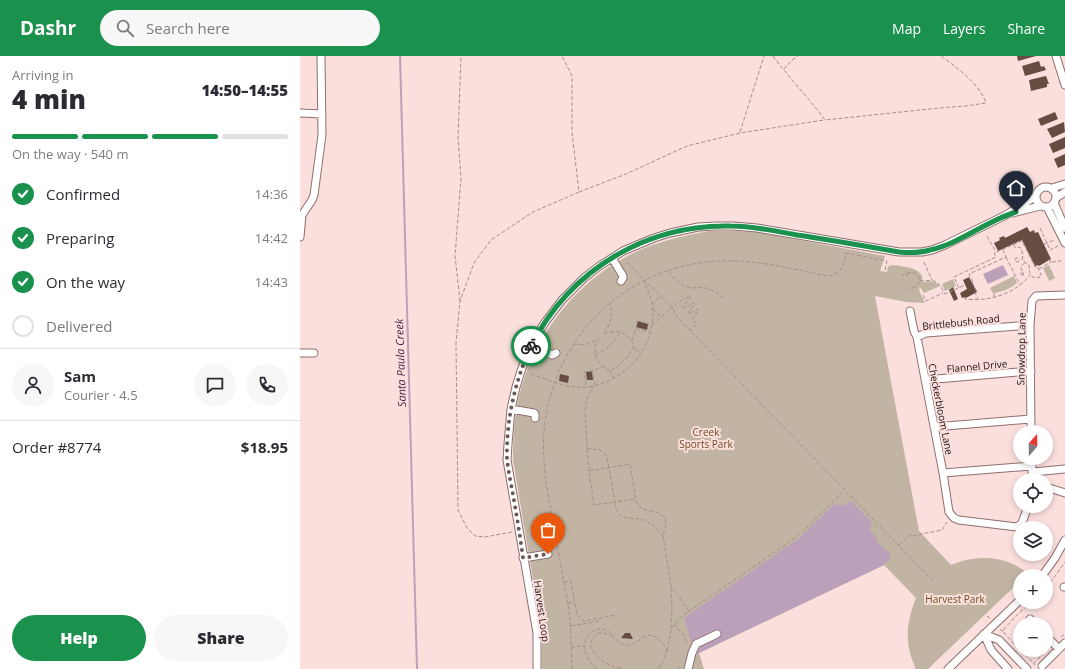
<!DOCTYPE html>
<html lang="en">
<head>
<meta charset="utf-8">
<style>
	body { margin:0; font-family:"Open Sans",sans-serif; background:#f7f7f7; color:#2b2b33; height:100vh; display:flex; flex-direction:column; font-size:15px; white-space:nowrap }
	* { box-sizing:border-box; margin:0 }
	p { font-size:13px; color:#7c7c81 }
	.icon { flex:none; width:22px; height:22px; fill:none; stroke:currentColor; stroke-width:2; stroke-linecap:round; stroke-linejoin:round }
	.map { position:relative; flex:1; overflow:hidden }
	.sheet { display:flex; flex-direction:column; background:#fff; width:300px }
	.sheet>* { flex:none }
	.needle { width:26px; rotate:20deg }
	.buttons { position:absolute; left:713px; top:369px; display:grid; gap:8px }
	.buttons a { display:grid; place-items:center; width:40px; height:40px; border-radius:50%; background:#fff; box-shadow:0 2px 6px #0003; font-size:20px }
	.pin { position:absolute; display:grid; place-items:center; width:34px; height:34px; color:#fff; margin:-41px -17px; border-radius:50% 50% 50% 0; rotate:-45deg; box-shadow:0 0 4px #0007 }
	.pin .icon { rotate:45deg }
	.courier { position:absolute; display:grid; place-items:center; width:40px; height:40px; margin:-20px; border:3px solid #1a914d; border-radius:50%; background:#fff; color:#222; box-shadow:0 1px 5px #0007 }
	.head em { font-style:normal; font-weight:800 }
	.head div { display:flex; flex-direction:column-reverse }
	.head { display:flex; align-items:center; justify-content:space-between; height:68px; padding:0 12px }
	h1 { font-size:26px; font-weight:800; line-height:30px }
	.bar { display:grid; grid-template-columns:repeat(4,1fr); gap:6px 4px; align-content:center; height:48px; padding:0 12px }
	.bar i { height:5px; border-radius:3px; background:#e1e1e2 }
	.bar .selected { background:#1a914d }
	.bar p { grid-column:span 4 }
	.line { display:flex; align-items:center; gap:10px; padding:0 12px; border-top:1px solid #e1e1e2 }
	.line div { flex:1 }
	.round { display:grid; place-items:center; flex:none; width:42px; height:42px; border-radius:21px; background:#f7f7f7 }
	ol { padding:0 12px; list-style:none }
	li { display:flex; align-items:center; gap:12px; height:44px }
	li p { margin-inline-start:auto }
	li .icon { padding:4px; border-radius:50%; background:#1a914d; color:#fff; stroke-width:4 }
	li:last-child { color:#7c7c81 }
	li i { width:22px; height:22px; border:2px solid #e1e1e2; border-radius:50% }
	.button { display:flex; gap:8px; margin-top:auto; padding:8px 12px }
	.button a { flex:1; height:46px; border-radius:24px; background:#1a914d; color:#fff; font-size:16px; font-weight:800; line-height:46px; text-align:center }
	.button a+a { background:#f7f7f7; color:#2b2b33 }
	header { display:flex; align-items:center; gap:24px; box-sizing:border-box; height:56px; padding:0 20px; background:#1a914d; color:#fff }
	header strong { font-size:19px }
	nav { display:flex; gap:22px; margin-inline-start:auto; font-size:14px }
	.search { width:280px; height:36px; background:#f7f7f7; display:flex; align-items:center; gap:10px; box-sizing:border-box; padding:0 14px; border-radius:22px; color:#7c7c81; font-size:15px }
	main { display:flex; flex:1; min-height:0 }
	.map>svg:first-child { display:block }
	.green { fill:#c2b4a2 }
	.water { fill:#bca0b9 }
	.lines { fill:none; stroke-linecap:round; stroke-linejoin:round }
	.stream { stroke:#bca0b9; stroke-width:2 }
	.building { fill:#664d41 }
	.minor-casing { stroke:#8d6f6e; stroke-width:9 }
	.path { stroke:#a58f8e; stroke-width:1; stroke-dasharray:4 2; stroke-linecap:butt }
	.minor { stroke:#fff; stroke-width:7 }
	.done { stroke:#6a5858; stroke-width:4; stroke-dasharray:0 7.2 }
	.route { stroke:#1a914d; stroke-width:5 }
	.labels { text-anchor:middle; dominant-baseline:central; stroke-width:4; stroke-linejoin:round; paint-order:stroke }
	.street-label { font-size:10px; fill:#1c1010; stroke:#fbdfdd }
	.park-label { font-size:10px; fill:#6d4c1c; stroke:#fbdfdd }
	.water-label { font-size:11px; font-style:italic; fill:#451f43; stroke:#fbdfdd }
</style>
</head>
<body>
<header>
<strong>Dashr</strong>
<div class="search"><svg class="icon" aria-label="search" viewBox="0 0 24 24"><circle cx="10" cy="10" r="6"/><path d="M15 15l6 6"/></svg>Search here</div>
<nav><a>Map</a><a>Layers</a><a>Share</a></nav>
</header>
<main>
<section class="sheet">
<div class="head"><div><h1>4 min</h1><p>Arriving in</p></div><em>14:50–14:55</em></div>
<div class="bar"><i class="selected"></i><i class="selected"></i><i class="selected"></i><i></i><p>On the way · 540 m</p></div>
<ol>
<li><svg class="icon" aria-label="check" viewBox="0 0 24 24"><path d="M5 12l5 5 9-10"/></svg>Confirmed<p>14:36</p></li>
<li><svg class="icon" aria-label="check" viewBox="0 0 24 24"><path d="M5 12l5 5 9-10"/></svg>Preparing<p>14:42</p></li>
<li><svg class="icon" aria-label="check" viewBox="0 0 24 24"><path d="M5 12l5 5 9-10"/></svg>On the way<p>14:43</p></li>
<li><i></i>Delivered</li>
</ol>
<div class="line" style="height:72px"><a class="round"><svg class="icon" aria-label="person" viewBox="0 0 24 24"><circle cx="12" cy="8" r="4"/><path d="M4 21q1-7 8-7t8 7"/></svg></a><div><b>Sam</b><p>Courier · 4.5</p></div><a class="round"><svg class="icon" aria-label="chat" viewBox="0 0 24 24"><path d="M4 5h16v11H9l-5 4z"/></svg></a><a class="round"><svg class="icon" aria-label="phone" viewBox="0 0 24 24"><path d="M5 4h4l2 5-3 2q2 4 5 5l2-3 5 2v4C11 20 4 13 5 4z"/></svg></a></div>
<div class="line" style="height:52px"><div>Order #8774</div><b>$18.95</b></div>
<div class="button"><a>Help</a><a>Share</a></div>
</section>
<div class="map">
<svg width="765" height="613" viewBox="0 0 765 613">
	<rect width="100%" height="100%" fill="#fbdfdd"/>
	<!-- green -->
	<path class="green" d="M409,175H436L457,176L585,200L580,215L587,216L588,211L591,209C600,210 626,211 622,226C629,225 635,224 640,230L624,237L620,231L619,234L625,247L606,246L575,240L619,475L651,509C672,500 696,499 717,510C721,512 724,515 728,517L725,520H720V525L716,529L628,613H616C604,588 606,567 616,542L584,509L399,597L404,613H242V577L213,404C213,382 214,361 219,340C235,274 284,216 347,191C368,183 388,179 409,175Z
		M749,209L755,222L749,225L743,212Z
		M714,220L717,227C710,233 702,236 693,237L690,232Z
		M653,223L656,230L645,235L642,228Z"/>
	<!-- water -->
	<path class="water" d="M703,209L708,219L688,228L683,218Z
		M551,445L573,467L570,470V475L576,481L577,486L581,490L588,495L590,498V504L584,509L399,597L392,590L384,562L498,483L534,448C541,450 546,450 551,445Z"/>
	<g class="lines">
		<!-- stream -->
		<path class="stream" d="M100,0L117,613"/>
	</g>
	<!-- building -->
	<path class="building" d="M717,0H736L718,5Z
		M739,5L741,11L744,10L746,14L725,20L722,10Z
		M746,20L749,28H747V31L731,35L729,24Z
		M755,56L758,63L741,70L738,63Z
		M764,66L765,76L752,82L747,73Z
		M765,81V92L753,97L749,88Z
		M765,98V109L758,112L754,103Z
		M727,171L730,176L734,174L735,177L738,176L751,203L739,210L738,209L735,210L722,184L698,195L694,187L700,184L699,182L704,180L705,182Z
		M669,221L677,236L666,242L665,241L662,242L660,237L667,233L663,224Z
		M653,231L658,243L654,245L649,234Z
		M338,265L348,268L347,274L336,271Z
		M292,315L293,324H287L286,316Z
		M260,318L269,320L268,327L259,325Z
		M325,577H330L333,583L321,582Z"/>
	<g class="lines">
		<!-- minor casing -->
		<g class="minor-casing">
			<path id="minor" d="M756,0L765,29
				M0,57L22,58
				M736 141a10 10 0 1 1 20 0a10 10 0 1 1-20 0Z
				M752,132L765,128
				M756,142L765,136
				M754,147L765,172
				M747,151L765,187
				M713,157L740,150
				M0,181L2,159L12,144L14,139L22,79L21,0
				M312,202L323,220V222L321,225
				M610,255L614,275L617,281L643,417L649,456L654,462L659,464L717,471L722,467L728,450
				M617,281L626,277L730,269
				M232,289L252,299L256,297
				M0,297H14
				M625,324L731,315
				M211,353L234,357L235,358V362
				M634,371L730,363
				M731,376L730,269L732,245L736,240L765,239
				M732,402V424
				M733,416L765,413
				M643,417L732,410
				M746,431L765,437
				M223,502L248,498
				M742,520L755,502L765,484
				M764,531H765
				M730,563L735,568
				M684,578L699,584L727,613
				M684,578L691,594L708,613
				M746,580L759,593
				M742,610L765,587
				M237,613V577L207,404L208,388L211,353L216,331L221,315L227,299L236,280L246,265L262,244L284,222L298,211L323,195L354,182L370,177L398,171L416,170H433L457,172L599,196H622L632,194L645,189L704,160L735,141
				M388,613L392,597L396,588L417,578
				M648,613L720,544"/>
		</g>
		<!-- path -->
		<path class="path" d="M473,0C489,22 509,42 525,64L639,52L666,50L686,47C680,28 656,11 641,0
			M484,13L492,4L498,0
			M440,76L464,0
			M279,136L326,118L387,90L440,77L524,64
			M740,172L750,194L758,190
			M687,180L696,196
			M744,188L755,184
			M713,189L716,192L719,191L721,192L723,199L722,204L729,209C730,215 728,219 735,222L739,221L741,224
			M706,201L720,229
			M715 204a2 2 0 1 1 4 0a2 2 0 1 1-4 0Z
			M327,206L344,224L372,251L377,261L632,524
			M624,206L632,224
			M752,206L761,205
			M739,213L751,206L750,204
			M369,215C374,224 382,231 393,232C398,232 402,231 406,232C414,234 419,239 425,243
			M607,217V220H604L603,219L605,217C608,217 611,216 614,217C624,221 619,234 608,232
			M723,217H721V220L723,219L724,218C721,214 719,210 725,207
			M620,225C636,224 637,223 645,238L665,229
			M672,226L677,236L675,237L678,243
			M673,226L669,218L706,201L703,194
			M659,232L654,221L696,201L694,197L722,185L735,211L737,210L741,218L739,221
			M694,237V241
			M623,239L626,245L643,237
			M664,241L665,243C689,246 715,238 730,219
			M160,245L155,200L161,122L158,82L161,0
			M352,248L360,241
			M353,253L361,261
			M352,269L377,247L390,240V241L383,251L384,252L394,247L395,248L388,257V258L398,253L399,254L392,263L397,268L390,274
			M336,273L337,265L350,268
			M304,277C311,268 313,258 310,247
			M299,282C291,295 295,308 309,314L310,315C321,309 328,301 334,291C330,277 316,271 303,279
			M332,284L336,273L349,276
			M274,288L285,289L297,284
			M334,293L340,296
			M295,299C306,295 314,287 320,276
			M310,315L314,322
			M231,318C250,325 273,335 294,330C330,321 358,287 352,248C350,240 347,232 344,225
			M286,329L284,316L292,315
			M295,329L292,315L302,311
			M287,392L299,394L302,395L307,401L315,446L336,443
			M289,415L287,392L285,351L287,343L293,330
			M212,476L185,481L175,480L167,472L158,454L156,287L160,245L174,207L191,184L233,156L279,136L272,76V20L262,0
			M363,480C358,474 353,468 346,465C332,459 316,468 315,446L294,449L289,415L330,408L336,445L339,450L342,453L359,457L365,463L366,468L363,480L371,530L389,555
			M599,489L610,479L617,480L621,478L642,474L647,466
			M264,526L271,525L277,559L284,565L316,559
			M746,531L756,519L765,506
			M371,532L372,553L371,573L377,565L382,560L491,485L502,476L544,435
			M268,547H275
			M687,560L691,563
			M374,568L385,581L387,588
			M271,570L300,565V562
			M700,573L702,575H704V577L720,594
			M704,574V573L715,561L731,546
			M312,578L310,580C307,578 304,577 301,577C294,578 289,585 291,591C295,601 311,613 321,612
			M761,581L765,578
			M271,591L284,590
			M721,594L735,609
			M367,595L371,574
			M733,608L743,598
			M272,613L270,560L246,427C244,406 242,386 245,366C257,277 329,209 419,205C454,203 493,213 527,220C542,218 544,209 546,197L587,205L585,215
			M297,613C292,609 288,604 286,598C282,587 288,573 301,573C313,573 314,588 326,589C333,590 336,586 342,582C353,574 363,585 367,595L363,605L358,613
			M377,613L381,610"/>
		<!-- minor -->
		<use href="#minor" class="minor"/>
	</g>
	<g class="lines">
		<!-- done -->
		<path class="done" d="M231,290C215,325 206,364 207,403C208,413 210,423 212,433C216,456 220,479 223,502L248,498"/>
		<!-- route -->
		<path class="route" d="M231,290C270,214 346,168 431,170C453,170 476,175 497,179C531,184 565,190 599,196C610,197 620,197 630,194C661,187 686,165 716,156"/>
	</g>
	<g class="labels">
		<!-- street labels -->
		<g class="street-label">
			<text transform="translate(661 266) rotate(-6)">Brittlebush Road</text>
			<text transform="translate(721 293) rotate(-89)">Snowdrop Lane</text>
			<text transform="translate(677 310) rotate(-5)">Flannel Drive</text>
			<text transform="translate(641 353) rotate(79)">Checkerbloom Lane</text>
			<text transform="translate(242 555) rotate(82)">Harvest Loop</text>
		</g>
		<!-- park labels -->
		<g class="park-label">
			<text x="406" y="376">Creek<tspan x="406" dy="12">Sports Park</tspan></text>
			<text x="655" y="543">Harvest Park</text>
		</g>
		<!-- water labels -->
		<g class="water-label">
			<text transform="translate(100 307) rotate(-92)">Santa Paula Creek</text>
		</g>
	</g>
</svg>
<div class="buttons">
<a><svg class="needle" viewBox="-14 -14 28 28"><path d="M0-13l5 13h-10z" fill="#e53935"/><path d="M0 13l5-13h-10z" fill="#7c7c81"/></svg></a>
<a><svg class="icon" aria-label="locate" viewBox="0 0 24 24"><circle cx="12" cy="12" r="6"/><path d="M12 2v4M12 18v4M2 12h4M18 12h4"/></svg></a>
<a><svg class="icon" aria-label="layers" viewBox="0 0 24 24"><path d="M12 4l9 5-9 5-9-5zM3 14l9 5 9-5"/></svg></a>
<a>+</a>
<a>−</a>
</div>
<div class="pin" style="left:248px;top:498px;background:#ea580c"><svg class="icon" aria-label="bag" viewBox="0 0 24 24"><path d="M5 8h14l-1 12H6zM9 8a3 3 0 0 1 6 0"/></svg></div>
<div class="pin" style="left:716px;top:156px;background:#1f2937"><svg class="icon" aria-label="home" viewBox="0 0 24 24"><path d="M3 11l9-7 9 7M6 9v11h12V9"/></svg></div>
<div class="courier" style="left:231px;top:290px"><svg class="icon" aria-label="bike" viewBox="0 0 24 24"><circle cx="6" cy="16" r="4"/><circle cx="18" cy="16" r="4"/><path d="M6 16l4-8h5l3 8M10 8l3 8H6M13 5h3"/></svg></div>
</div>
</main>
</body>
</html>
